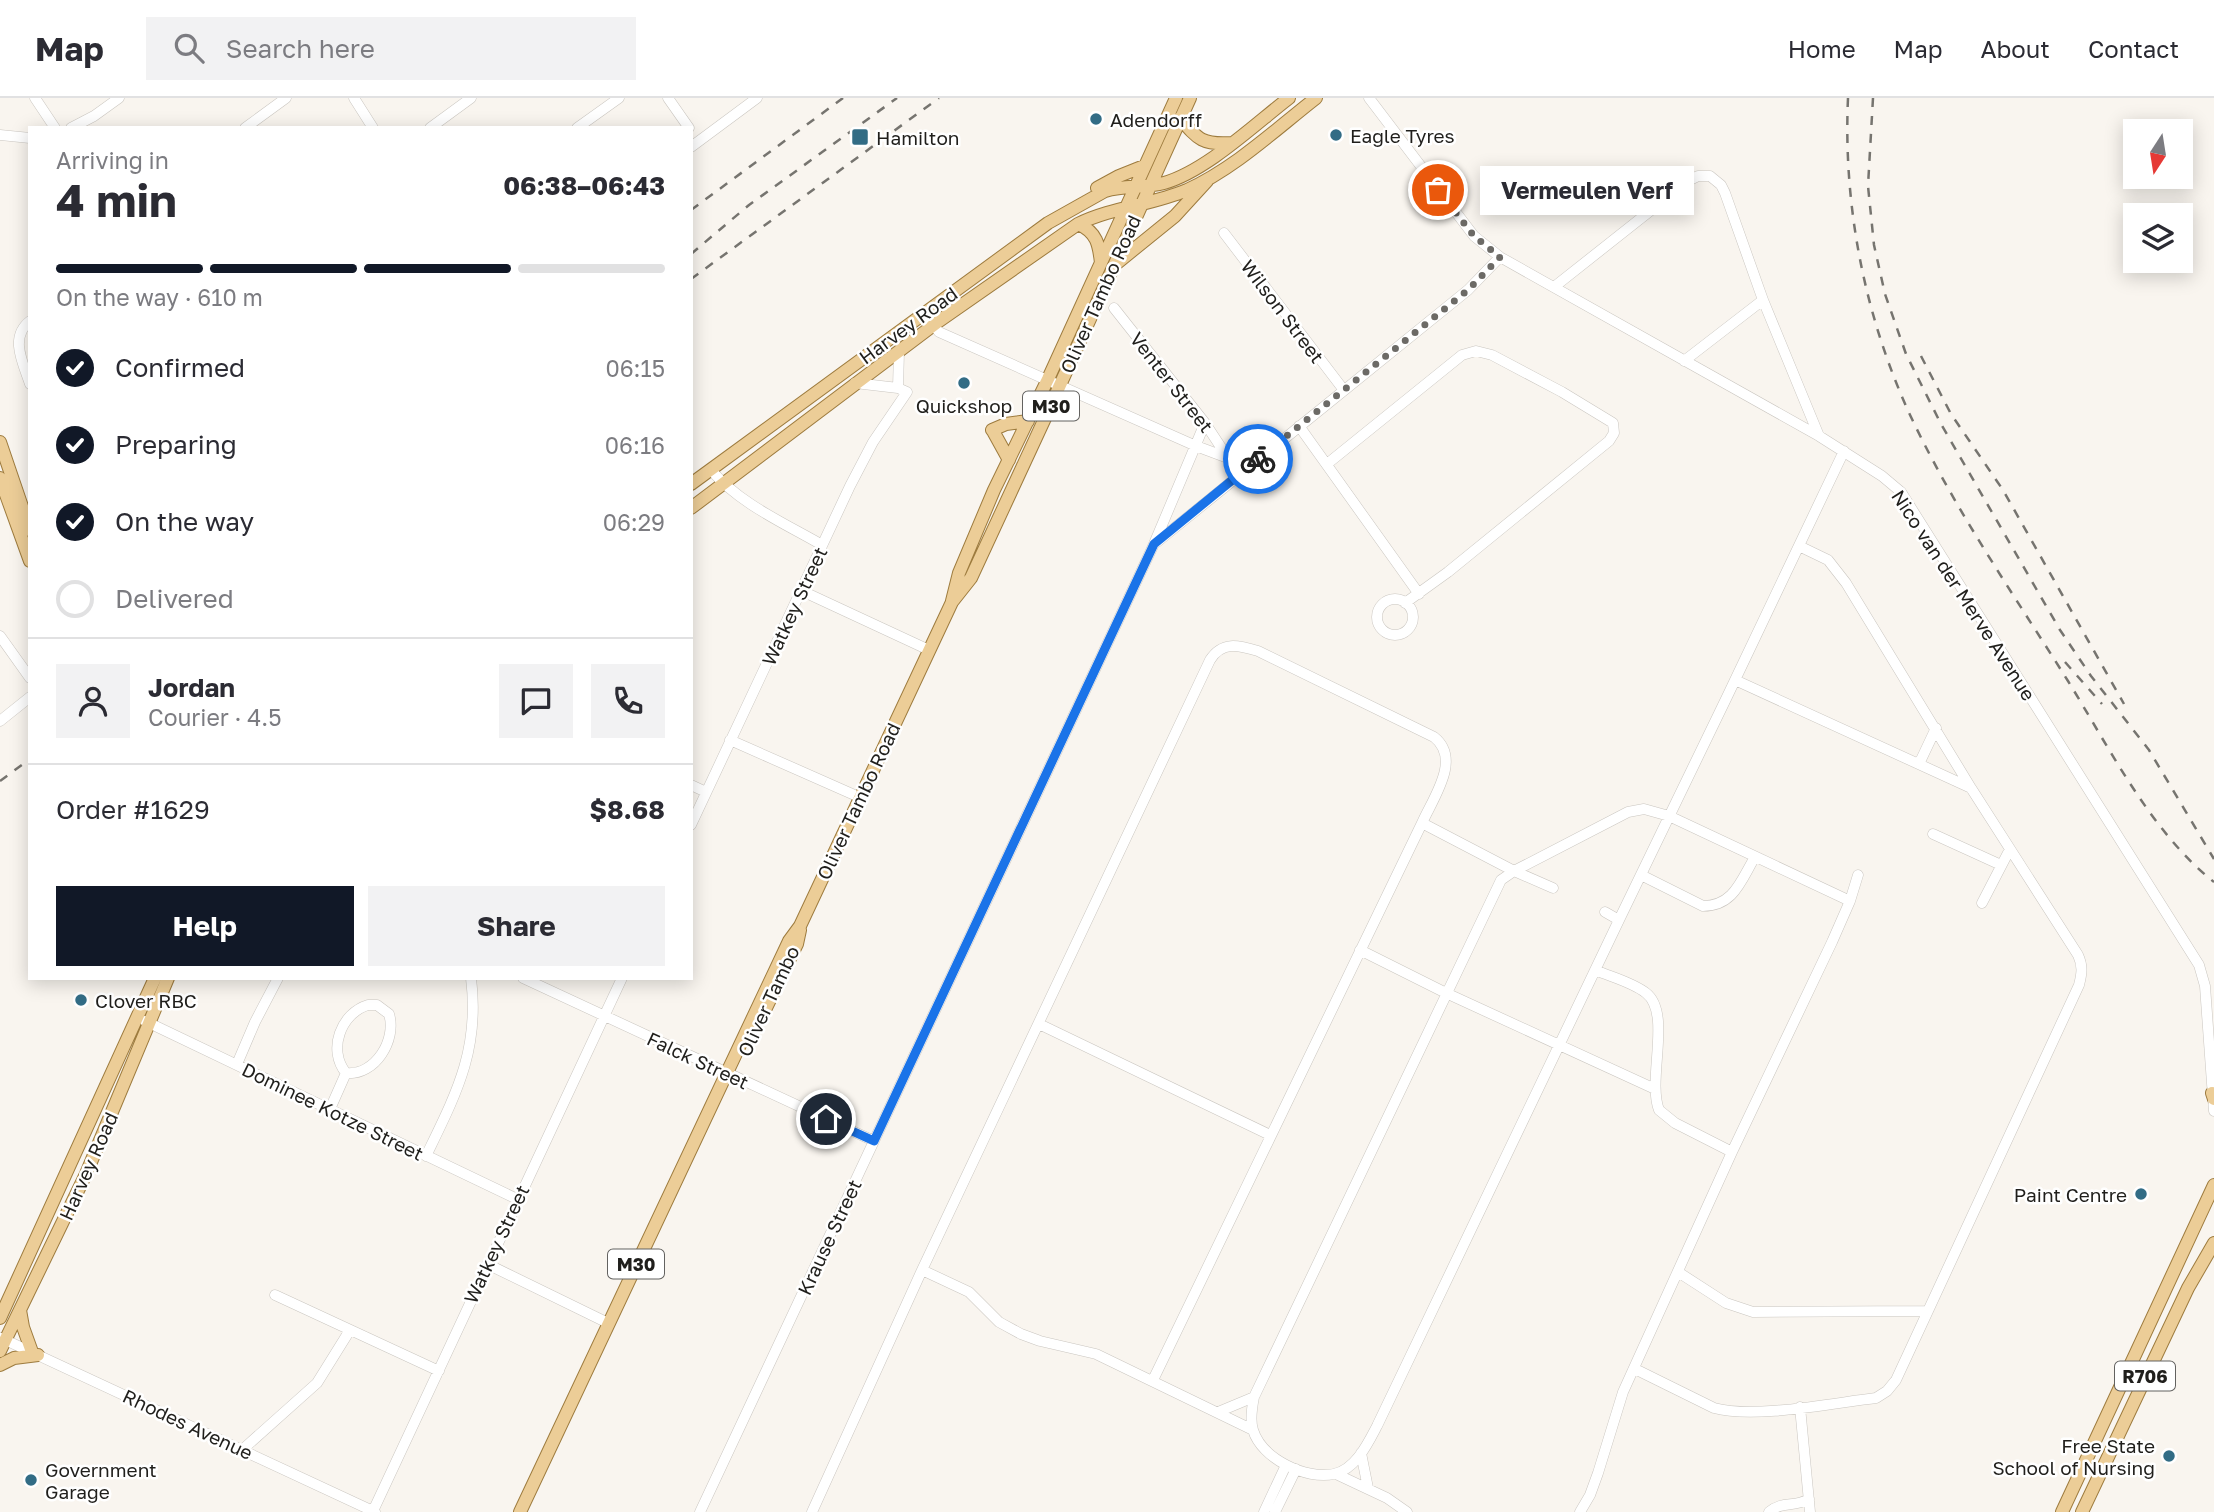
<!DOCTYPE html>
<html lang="en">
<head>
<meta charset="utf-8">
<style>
	body { margin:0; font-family:"Golos Text",sans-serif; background:#f2f2f3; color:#2b2b33; height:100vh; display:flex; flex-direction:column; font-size:26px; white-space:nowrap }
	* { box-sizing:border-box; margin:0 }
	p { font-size:23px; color:#7c7c81 }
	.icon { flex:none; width:38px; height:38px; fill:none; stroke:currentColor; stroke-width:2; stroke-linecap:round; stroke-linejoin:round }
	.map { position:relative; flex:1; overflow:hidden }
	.drawer { position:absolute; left:28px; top:28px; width:665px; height:854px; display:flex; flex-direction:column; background:#fff; border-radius:0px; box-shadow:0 4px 18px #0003 }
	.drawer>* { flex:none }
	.needle { width:46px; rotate:192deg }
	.tools { position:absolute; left:2123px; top:21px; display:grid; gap:14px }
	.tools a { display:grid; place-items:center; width:70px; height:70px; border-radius:0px; background:#fff; box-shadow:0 4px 18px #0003; font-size:35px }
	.pin { position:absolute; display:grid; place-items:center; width:60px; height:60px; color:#fff; margin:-30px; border:4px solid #fff; border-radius:50%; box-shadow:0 2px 7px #0007 }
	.courier { position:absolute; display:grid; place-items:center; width:70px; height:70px; margin:-35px; border:5px solid #1a73e8; border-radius:50%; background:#fff; color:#222; box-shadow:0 2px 9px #0007 }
	.bubble { position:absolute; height:49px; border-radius:0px; background:#fff; box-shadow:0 4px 18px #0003; font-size:23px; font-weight:700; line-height:49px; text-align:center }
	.summary em { font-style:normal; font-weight:700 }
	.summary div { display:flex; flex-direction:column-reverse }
	.summary { display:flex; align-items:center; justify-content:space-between; height:119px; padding:0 28px }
	h1 { font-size:46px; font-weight:700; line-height:52px }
	.bar { display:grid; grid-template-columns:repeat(4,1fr); gap:10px 7px; align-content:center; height:84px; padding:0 28px }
	.bar i { height:9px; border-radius:5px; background:#e1e1e2 }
	.bar .active { background:#111827 }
	.bar p { grid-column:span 4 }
	.line { display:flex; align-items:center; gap:18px; padding:0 28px; border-top:2px solid #e1e1e2 }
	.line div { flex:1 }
	.round { display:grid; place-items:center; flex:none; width:74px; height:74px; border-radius:0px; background:#f2f2f3 }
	ol { padding:0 28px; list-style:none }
	li { display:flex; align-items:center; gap:21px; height:77px }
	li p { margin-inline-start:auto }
	li .icon { padding:7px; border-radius:50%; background:#111827; color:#fff; stroke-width:4 }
	li:last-child { color:#7c7c81 }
	li i { width:38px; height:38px; border:4px solid #e1e1e2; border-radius:50% }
	.button { display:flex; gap:14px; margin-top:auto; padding:14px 28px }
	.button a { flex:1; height:80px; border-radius:0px; background:#111827; color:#fff; font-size:28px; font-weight:700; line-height:80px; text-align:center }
	.button a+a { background:#f2f2f3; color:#2b2b33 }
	header { display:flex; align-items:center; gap:42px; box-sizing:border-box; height:98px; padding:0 35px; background:#fff; border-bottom:2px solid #e1e1e2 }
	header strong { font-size:33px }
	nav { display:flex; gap:38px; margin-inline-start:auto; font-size:24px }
	.search { width:490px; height:63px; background:#f2f2f3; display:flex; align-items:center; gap:18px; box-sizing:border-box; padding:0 24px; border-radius:0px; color:#7c7c81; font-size:26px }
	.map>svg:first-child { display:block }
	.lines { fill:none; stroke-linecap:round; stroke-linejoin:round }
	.minor-casing { stroke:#cac6c0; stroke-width:11 }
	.major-casing { stroke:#9d7b3e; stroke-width:14 }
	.minor { stroke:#fff; stroke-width:10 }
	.major { stroke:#eccd97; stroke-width:12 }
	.rail { stroke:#76746f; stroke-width:2.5; stroke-dasharray:9 9; stroke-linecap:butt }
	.done { stroke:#6c6a66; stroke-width:7; stroke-dasharray:0 12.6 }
	.route { stroke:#1a73e8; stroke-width:9 }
	.poi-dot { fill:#326c85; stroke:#fff; stroke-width:2.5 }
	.labels { text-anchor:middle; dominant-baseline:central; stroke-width:5; stroke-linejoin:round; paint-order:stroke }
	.shield { fill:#fff; stroke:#636260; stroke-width:2 }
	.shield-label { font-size:18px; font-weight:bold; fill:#201f1c }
	.poi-label { font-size:19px; fill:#201f1c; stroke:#fff; text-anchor:start }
	.street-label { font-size:19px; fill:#201f1c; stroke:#fff }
</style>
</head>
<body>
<header>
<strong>Map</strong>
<div class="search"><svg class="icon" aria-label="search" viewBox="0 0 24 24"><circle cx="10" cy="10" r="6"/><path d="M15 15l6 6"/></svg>Search here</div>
<nav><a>Home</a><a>Map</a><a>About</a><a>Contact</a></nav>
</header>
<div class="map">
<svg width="2214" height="1414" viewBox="0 0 2214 1414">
	<rect width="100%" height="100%" fill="#f9f5ef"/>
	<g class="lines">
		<!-- minor casing -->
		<g class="minor-casing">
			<path id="minor" d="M35,0L55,30
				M354,0L373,30
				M668,0L689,30
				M1369,0L1474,138L1500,159L1819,338L1882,378L1901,394L2199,867L2205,888L2214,1013
				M71,30L94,18L119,0
				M245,30L286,0
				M430,30L471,0
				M577,30L619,0
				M0,37L30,40
				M691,49L757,0
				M1224,135L1343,291
				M1554,189L1688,83L1698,78H1710L1721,87L1725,95L1763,202L1684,263
				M1763,202L1819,338
				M1114,210L1205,325L1228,360
				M928,213L933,227L939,234L1196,348L1228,360L1244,371
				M30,223C9,239 23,265 30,286
				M898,290L899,253
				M1299,328L1419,496
				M1844,353C1770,510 1695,666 1619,822L1377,1328C1368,1345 1356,1371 1334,1376C1306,1382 1262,1361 1253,1332C1250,1323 1252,1309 1254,1299L1501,782L1514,773L1628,714L1644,711L1669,718L1850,803
				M1327,366L1462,257L1476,253L1492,257L1562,294L1613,325L1614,335L1609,343L1448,474L1405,505
				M711,372C740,406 784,425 822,447
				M1157,444L1468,192L1500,159
				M802,493L929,552
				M1377 519a18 18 0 1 1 36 0a18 18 0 1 1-36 0Z
				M0,538L30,580
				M1735,582L1971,690
				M0,623L30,599
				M730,642L859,699
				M1919,666L1936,630
				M691,687L706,694
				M1422,725L1514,773L1553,790
				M691,727L850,388L873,344L907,294L898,290L855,285
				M1933,736L2001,767
				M1641,777L1703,808C1734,808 1741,782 1755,759
				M1982,805L2010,751
				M1605,814L1619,822
				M1360,852L1446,895L1655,991
				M1595,872C1611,879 1632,884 1646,895C1672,915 1647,981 1659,1012L1675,1025L1732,1054
				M523,880L874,1043
				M368,907H377L389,916C397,942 375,978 346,975C327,952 341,915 368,907Z
				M145,923L517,1101
				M1039,926L1270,1037
				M237,966L255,924L278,880
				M330,1011L346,975
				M426,1058C456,996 480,952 471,880
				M487,1166L608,1225
				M922,1172L969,1194L999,1224L1021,1236L1040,1243L1096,1256L1253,1332
				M1678,1174L1726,1205L1753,1214L1928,1213
				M275,1197L439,1273
				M1,1240L375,1414
				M1635,1271L1714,1310C1755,1321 1833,1305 1876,1300L1887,1293L1896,1282L2079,887C2082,875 2083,868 2078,857L1971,690L1846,485L1828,462L1799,448
				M1800,1309L1810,1414
				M1218,1314L1254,1299
				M242,1352L317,1285L350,1232
				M1361,1355L1368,1390
				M1336,1376L1387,1400L1407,1414
				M373,1413L622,880
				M700,1414L1154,446L1205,325
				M812,1414L922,1172L1210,562C1222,543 1238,547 1258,553L1434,639C1462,661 1433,700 1422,725L1153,1282
				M1264,1414L1286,1367
				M1275,1414L1296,1371
				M1580,1414L1590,1397L1598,1375L1623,1294L1732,1054L1832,844L1850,803L1858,777
				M1769,1414C1784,1402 1793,1410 1809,1401"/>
		</g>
		<!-- major casing -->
		<g class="major-casing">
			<path id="major" d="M1180,20C1198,42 1203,47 1232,45
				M1097,90L1119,78L1144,68
				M1078,126C1097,134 1099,147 1101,165
				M1117,165L1175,118L1207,83
				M992,332L1006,326L1028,323
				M993,333L1009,362
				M0,344L30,432
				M0,380L30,463
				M691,386L1048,125L1105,93C1124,87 1145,90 1164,85C1206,73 1254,27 1289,0
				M691,410L939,223L1078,126C1113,109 1152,107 1187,92C1235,70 1275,32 1316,0
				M952,503L959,475L994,392L1048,281L1176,0
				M764,914L797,846L800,832
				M2212,995L2214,1001
				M20,1212L23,1229L32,1254
				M0,1220L155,880
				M0,1253L86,1076L168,880
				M0,1267L14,1260L38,1257
				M520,1414L789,843L800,828L952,504L971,480L1046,318L1190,0
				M2062,1414L2214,1087
				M2082,1414L2188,1190L2214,1145"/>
		</g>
		<!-- minor -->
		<use href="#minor" class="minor"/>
		<!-- major -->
		<use href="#major" class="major"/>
		<!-- rail -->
		<path class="rail" d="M1848,0C1843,109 1865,220 1911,319C1955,412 2014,497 2068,583C2110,651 2151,734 2214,784
			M1873,0L1868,88L1874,147L1885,196L1906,256L1941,326L2060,532L2091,578L2149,652L2214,761
			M691,112L843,0
			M691,156L749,107L897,0
			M691,181L939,0
			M1921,258L1951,316L2003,392L2124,606
			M2065,564L2102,606
			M0,683L30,661"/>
	</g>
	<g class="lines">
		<!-- done -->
		<path class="done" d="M1258,361L1468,192L1500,159L1474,138L1438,92"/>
		<!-- route -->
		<path class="route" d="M826,1021L874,1043L1154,446L1258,361"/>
	</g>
	<!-- markers -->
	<g class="poi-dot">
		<circle cx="1096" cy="21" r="7"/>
		<circle cx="1336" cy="37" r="7"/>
		<rect x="851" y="30" width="18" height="18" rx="3.5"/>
		<circle cx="964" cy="285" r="7"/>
		<circle cx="81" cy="902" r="7"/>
		<circle cx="2141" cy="1096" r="7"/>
		<circle cx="2169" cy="1358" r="7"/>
		<circle cx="31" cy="1382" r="7"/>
	</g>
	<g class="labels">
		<!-- shield labels -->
		<g class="shield">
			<rect x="1023" y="293.5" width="56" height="29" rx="5"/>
			<rect x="608" y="1151.5" width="56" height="29" rx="5"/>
			<rect x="2115" y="1263.5" width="60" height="29" rx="5"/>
		</g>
		<g class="shield-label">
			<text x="1051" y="308">M30</text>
			<text x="636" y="1166">M30</text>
			<text x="2145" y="1278">R706</text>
		</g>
		<!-- poi labels -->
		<g class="poi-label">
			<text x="1110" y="21">Adendorff</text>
			<text x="1350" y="37">Eagle Tyres</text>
			<text x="876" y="39">Hamilton</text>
			<text x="964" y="307" text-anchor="middle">Quickshop</text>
			<text x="95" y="902">Clover RBC</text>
			<text x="2127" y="1096" text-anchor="end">Paint Centre</text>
			<text x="2155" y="1347" text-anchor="end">Free State<tspan x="2155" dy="22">School of Nursing</tspan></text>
			<text x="45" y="1371">Government<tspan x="45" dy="22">Garage</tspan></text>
		</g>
		<!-- street labels -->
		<g class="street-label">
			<text transform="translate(1100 196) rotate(-66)">Oliver Tambo Road</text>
			<text transform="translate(1283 213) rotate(53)">Wilson Street</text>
			<text transform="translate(908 227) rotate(-36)">Harvey Road</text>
			<text transform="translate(1172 284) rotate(52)">Venter Street</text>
			<text transform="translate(1964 497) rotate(57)">Nico van der Merve Avenue</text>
			<text transform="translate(794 508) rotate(-65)">Watkey Street</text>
			<text transform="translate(858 703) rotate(-65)">Oliver Tambo Road</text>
			<text transform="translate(768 903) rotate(-65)">Oliver Tambo</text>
			<text transform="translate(698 962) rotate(25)">Falck Street</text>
			<text transform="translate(333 1013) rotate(26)">Dominee Kotze Street</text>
			<text transform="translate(88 1068) rotate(-66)">Harvey Road</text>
			<text transform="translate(829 1139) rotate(-65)">Krause Street</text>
			<text transform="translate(496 1146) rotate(-65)">Watkey Street</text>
			<text transform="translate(188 1326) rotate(25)">Rhodes Avenue</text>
		</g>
	</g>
</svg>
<div class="tools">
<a><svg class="needle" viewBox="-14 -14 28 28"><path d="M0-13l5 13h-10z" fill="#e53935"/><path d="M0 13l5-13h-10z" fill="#7c7c81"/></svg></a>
<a><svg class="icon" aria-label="layers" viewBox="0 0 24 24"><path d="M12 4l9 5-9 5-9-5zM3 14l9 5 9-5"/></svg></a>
</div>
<div class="pin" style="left:1438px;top:92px;background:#ea580c"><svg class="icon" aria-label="bag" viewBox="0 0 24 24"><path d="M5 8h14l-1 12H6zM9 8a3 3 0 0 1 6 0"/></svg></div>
<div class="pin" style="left:826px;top:1021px;background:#1f2937"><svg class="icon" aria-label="home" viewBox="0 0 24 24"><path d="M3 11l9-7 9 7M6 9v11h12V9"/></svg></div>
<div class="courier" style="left:1258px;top:361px"><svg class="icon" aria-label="bike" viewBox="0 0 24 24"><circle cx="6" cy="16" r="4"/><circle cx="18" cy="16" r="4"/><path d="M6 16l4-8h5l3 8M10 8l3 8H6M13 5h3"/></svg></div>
<div class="bubble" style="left:1480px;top:68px;width:214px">Vermeulen Verf</div>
<section class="drawer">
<div class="summary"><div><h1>4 min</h1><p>Arriving in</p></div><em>06:38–06:43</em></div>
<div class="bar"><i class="active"></i><i class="active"></i><i class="active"></i><i></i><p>On the way · 610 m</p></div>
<ol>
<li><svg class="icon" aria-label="check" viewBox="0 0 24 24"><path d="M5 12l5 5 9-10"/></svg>Confirmed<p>06:15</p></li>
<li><svg class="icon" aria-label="check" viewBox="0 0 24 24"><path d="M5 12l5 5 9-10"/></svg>Preparing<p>06:16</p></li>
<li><svg class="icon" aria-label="check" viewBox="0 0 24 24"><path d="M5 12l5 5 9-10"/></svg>On the way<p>06:29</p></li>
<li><i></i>Delivered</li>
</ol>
<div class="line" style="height:126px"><a class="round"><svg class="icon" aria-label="person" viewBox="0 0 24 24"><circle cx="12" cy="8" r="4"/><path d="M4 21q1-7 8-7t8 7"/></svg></a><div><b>Jordan</b><p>Courier · 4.5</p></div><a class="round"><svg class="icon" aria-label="chat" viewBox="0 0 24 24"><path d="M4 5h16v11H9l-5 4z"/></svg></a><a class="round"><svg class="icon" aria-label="phone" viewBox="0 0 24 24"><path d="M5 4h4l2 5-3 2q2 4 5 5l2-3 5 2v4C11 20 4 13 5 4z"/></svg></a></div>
<div class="line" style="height:91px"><div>Order #1629</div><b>$8.68</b></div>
<div class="button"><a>Help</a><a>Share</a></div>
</section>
</div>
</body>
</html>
